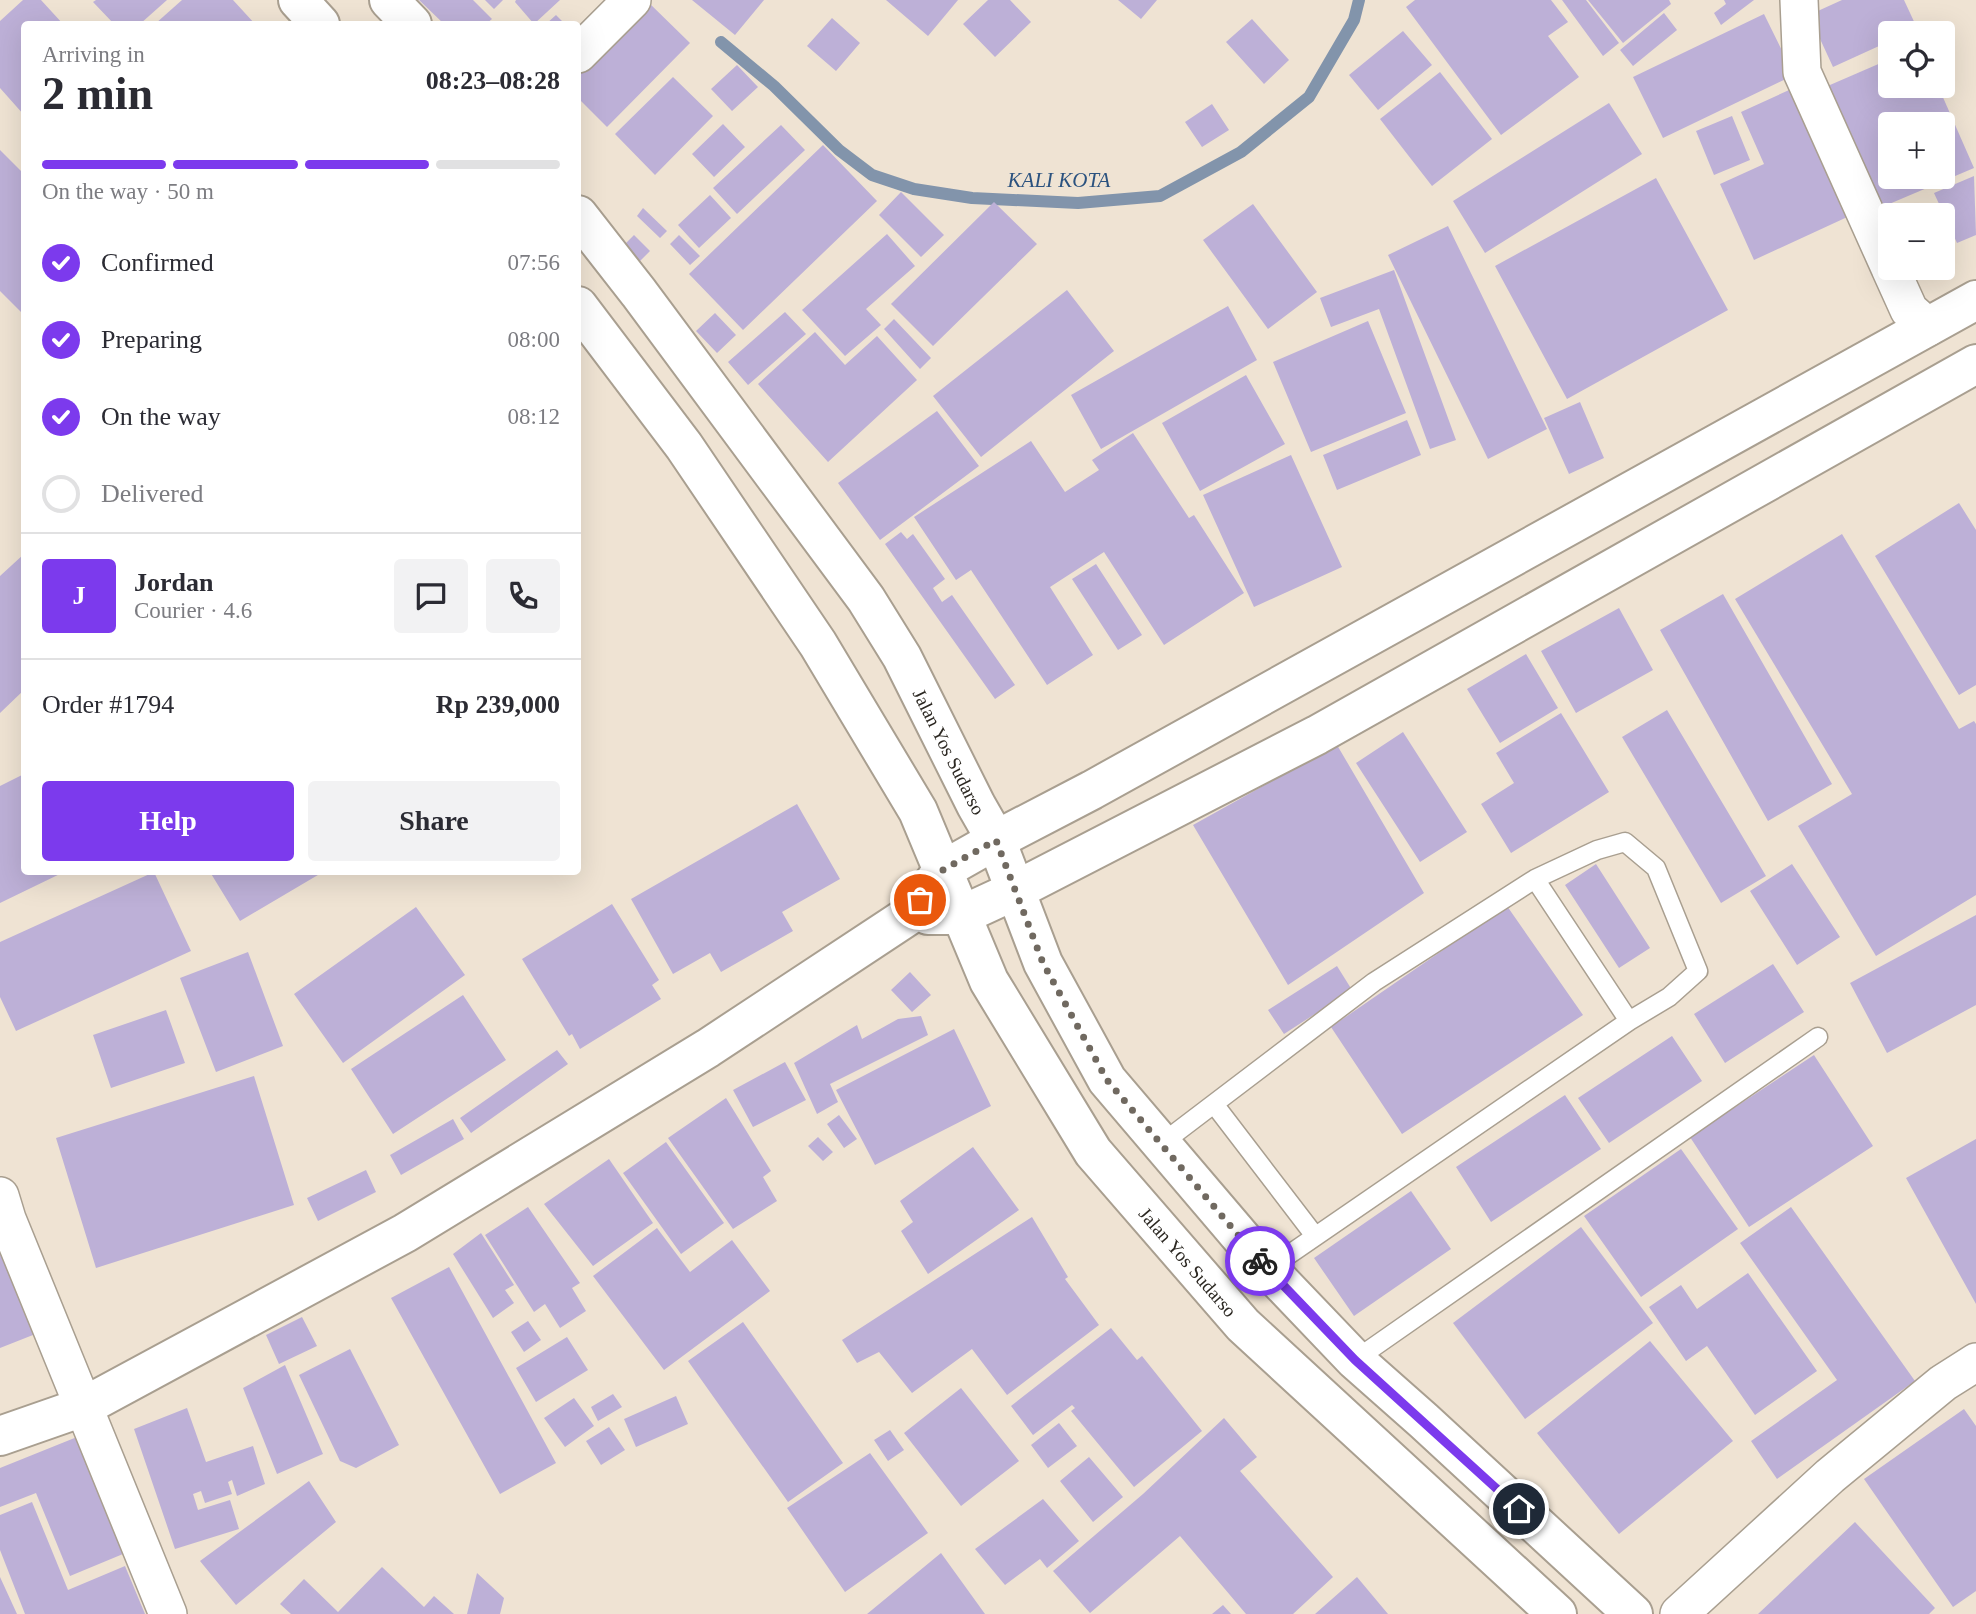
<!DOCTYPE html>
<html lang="en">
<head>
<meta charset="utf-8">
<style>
	body { margin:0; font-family:"Times New Roman",serif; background:#f2f2f3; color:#2b2b33; height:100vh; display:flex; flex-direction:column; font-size:26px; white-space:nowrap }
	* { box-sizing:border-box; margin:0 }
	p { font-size:23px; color:#7c7c81 }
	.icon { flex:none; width:38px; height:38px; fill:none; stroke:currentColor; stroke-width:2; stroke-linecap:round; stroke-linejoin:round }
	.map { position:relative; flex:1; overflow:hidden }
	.details { position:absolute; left:21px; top:21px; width:560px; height:854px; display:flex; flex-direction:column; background:#fff; border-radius:7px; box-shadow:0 7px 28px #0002 }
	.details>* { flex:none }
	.buttons { position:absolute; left:1878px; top:21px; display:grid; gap:14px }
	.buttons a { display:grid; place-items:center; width:77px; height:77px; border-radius:7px; background:#fff; box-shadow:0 7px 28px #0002; font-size:35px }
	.pin { position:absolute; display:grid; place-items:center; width:60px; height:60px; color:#fff; margin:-30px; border:4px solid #fff; border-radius:50%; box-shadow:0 2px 7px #0007 }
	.courier { position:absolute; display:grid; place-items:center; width:70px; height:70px; margin:-35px; border:5px solid #7c3aed; border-radius:50%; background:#fff; color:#222; box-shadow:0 2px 9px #0007 }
	.summary em { font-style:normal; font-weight:700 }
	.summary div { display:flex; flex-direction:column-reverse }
	.summary { display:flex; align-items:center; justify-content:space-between; height:119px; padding:0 21px }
	h1 { font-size:46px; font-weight:700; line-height:52px }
	.bar { display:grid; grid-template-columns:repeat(4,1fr); gap:10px 7px; align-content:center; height:84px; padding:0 21px }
	.bar i { height:9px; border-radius:5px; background:#e1e1e2 }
	.bar .on { background:#7c3aed }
	.bar p { grid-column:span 4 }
	.line { display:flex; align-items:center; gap:18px; padding:0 21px; border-top:2px solid #e1e1e2 }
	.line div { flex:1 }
	.round { display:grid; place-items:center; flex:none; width:74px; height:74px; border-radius:7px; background:#f2f2f3 }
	ol { padding:0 21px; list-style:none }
	li { display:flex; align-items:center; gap:21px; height:77px }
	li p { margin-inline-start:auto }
	li .icon { padding:7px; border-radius:50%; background:#7c3aed; color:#fff; stroke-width:4 }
	li:last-child { color:#7c7c81 }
	li i { width:38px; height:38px; border:4px solid #e1e1e2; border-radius:50% }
	.primary-button { display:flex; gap:14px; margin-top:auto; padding:14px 21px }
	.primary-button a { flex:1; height:80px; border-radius:7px; background:#7c3aed; color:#fff; font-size:28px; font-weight:700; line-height:80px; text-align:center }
	.primary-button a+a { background:#f2f2f3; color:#2b2b33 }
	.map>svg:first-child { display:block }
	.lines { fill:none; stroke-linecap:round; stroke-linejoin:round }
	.stream { stroke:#8294ab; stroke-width:12 }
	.building { fill:#bdb0d7; fill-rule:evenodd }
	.lane-casing { stroke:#a99f90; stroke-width:21 }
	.street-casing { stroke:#a99f90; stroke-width:40 }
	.secondary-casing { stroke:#a99f90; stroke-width:42 }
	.highway-casing { stroke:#a99f90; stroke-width:42 }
	.lane { stroke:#fff; stroke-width:18 }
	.street { stroke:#fff; stroke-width:37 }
	.secondary { stroke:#fff; stroke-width:38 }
	.highway { stroke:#fff; stroke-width:38 }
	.done { stroke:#706960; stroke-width:7; stroke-dasharray:0 12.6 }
	.route { stroke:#7c3aed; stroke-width:9 }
	.labels { text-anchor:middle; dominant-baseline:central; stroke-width:5; stroke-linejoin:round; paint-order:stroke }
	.street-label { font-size:19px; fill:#2c2822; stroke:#efe3d3 }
	.water-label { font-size:21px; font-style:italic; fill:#2b527f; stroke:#efe3d3 }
</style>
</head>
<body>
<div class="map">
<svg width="1976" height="1614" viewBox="0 0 1976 1614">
	<rect width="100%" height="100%" fill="#efe3d3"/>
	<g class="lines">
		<!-- stream -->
		<path class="stream" d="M721,42L774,86L839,150L872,175L914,189L972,198L1078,203L1160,196L1241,152L1309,97L1354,20L1359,0"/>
	</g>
	<!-- building -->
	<path class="building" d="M23,0H41L63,24H24V115L0,88V21Z
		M96,0H167L140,24H114L93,2Z
		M182,0H233L255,24H155Z
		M419,0H473L492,19L486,24H444Z
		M485,0H503L494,9Z
		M516,0H560L534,24L515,2Z
		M646,0L690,43L607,127L578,98V61Z
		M692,0H764L735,35Z
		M886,0H958L928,36Z
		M988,0H1010L1031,22L995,57L963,24Z
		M1118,0H1157L1141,19Z
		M1415,0H1551L1568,22L1548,36L1579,77L1501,135L1406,7Z
		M1562,0H1586L1619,43L1603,56Z
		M1588,0H1669L1671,4L1623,43Z
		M1724,0H1754L1721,25L1714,13L1726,4Z
		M1842,0H1904L1917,28L1906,33H1890V41L1833,67L1809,15Z
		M1664,13L1677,30L1633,66L1620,50Z
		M1764,14L1794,75L1663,138L1633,77Z
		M556,15L565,24H546Z
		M832,18L860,43L836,71L807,46Z
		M1252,19L1289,60L1264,84L1226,42Z
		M1403,31L1432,65L1378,110L1349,75Z
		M1890,59V86H1938L1974,168L1875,210L1823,88ZM1890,124H1942V177H1890Z
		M737,65L758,87L732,111L711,89Z
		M1440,72L1492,139L1432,186L1380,119Z
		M673,77L713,116L655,175L615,134Z
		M1798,86L1856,213L1754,260L1720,184L1764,164L1741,112Z
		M1609,103L1642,154L1485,253L1453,201Z
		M1212,104L1229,130L1202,147L1185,122Z
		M1732,116L1750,160L1714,175L1696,131Z
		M723,124L745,147L714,177L692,154Z
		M781,125L805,150L737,214L713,188Z
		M823,145L877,201L743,330L689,274Z
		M0,150L24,174V315L0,291Z
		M1974,176L1976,235L1957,243L1934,193Z
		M1656,178L1728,310L1567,399L1495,266Z
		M901,192L944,235L921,257L879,215Z
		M710,195L731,218L699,248L678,225Z
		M994,202L1037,244L933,346L891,304Z
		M1253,204L1317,292L1268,329L1203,240Z
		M643,208L667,231L660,238L637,216Z
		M1448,226L1547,429L1488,459L1388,255Z
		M887,234L915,266L866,309L881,325L845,356L802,310Z
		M634,235L650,251L638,263L623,246Z
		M679,235L700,256L690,265L670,244Z
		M1394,270L1456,440L1430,449L1379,309L1331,327L1320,298Z
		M1067,290L1114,351L981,457L933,396Z
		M1228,306L1257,360L1101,449L1071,395Z
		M785,312L806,334L748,385L728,362Z
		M715,313L736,335L717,353L696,331Z
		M894,319L931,358L920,369L884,329Z
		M1368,321L1406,413L1311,452L1273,362Z
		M815,332L845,365L877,336L917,380L828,462L758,384Z
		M1246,375L1285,444L1200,491L1162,423Z
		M1580,402L1604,458L1569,474L1544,418Z
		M937,411L979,466L880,540L838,483Z
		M1407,420L1421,455L1337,490L1323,455Z
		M1133,433L1189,518L1194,515L1244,593L1164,645L1104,552L1050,587L1093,655L1047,685L971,570L956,580L914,517L1031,441L1065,492L1099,470L1092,460Z
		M1291,455L1342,567L1254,607L1203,495Z
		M1959,503L1976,530V685L1959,695L1875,556Z
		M901,532L907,539L913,534L945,579L933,588L942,602L952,595L1015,685L995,699L885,544Z
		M1842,534L1959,729L1974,721L1976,724V895L1876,956L1798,826L1852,794L1735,599Z
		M24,554V690L0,713V576Z
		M1096,564L1142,635L1118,650L1072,579Z
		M1723,594L1832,784L1768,821L1660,630Z
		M1619,608L1653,670L1576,713L1541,651Z
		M1526,654L1558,708L1500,743L1467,689Z
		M1667,710L1766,876L1721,903L1622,737Z
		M1561,713L1609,792L1511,853L1481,804L1514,783L1496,753Z
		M1403,732L1467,832L1420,862L1356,763Z
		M1337,745L1424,893L1288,985L1193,825Z
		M24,774V872H64L0,903V786Z
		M797,804L840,879L782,912L793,931L721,972L710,953L673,974L631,899Z
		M1596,864L1650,948L1619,968L1565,885Z
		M1792,864L1840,937L1797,965L1750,891Z
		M154,872L191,951L16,1031L0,997V942Z
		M210,872H323L240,921Z
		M612,904L659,980L652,985L661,999L580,1049L572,1034L569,1036L522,959Z
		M1507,906L1583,1015L1402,1134L1331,1027Z
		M416,907L465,975L343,1063L294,994Z
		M1976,915V1005L1887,1053L1850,983Z
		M248,952L283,1046L216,1072L180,978Z
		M1773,964L1804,1012L1725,1063L1694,1014Z
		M1337,966L1352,990L1284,1034L1268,1010Z
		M910,972L931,995L912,1012L891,990Z
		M463,995L506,1060L393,1134L351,1069Z
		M166,1010L185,1063L111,1088L93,1035Z
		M921,1016L928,1035L830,1084L838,1102L817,1114L794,1063L857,1025L862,1039L898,1019Z
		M954,1029L991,1106L875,1165L836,1090Z
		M1672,1036L1702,1081L1609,1143L1578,1098Z
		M557,1050L568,1064L471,1133L460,1118Z
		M1814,1055L1873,1146L1749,1227L1690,1137Z
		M785,1062L806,1100L753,1127L733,1090Z
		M254,1076L294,1205L96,1268L56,1138Z
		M1565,1095L1601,1149L1491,1222L1456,1167Z
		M726,1098L771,1171L763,1177L777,1201L733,1229L668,1138Z
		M839,1115L857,1139L844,1148L827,1124Z
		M453,1119L464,1139L401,1175L390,1155Z
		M818,1137L833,1152L823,1161L808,1146Z
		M1976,1139V1304L1906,1178Z
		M666,1142L724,1223L681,1254L623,1173Z
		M973,1147L1019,1210L928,1274L901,1231L913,1222L900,1201Z
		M1681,1149L1738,1229L1641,1297L1584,1216Z
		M609,1159L653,1223L593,1266L544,1204Z
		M366,1170L376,1192L318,1221L307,1198Z
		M1411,1191L1451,1249L1354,1316L1314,1258Z
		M528,1207L580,1283L572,1288L586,1311L560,1328L545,1304L534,1312L485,1235Z
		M1791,1207L1915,1381L1777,1479L1751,1441L1837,1380L1740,1243Z
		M1032,1217L1068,1277L1065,1279L1099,1325L1007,1395L972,1349L912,1393L879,1352L857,1363L842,1340Z
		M1581,1227L1653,1323L1525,1419L1453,1323Z
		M657,1228L690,1272L732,1240L770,1291L664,1370L593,1276Z
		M481,1233L514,1285L505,1290L514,1303L493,1318L453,1254Z
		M0,1240L38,1333L0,1348Z
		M449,1267L556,1463L500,1494L391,1298Z
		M1748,1273L1817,1371L1755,1415L1707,1346L1686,1361L1649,1307L1681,1285L1697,1309Z
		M302,1317L317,1346L279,1364L266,1335Z
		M528,1321L541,1340L524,1352L511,1332Z
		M743,1322L843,1463L788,1502L688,1361Z
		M1111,1328L1137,1360L1142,1356L1202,1431L1134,1487L1071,1411L1075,1408L1072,1405L1033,1435L1011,1406Z
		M567,1337L588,1370L536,1402L516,1368Z
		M1650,1341L1733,1441L1619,1534L1537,1433Z
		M350,1349L399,1445L356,1468L340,1461L299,1375Z
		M285,1365L323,1454L277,1474L243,1388Z
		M961,1388L1019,1461L961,1506L904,1433Z
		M613,1394L622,1407L598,1421L591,1407Z
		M676,1396L688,1424L636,1447L624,1419Z
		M574,1398L594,1426L565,1447L544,1418Z
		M187,1408L206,1462L253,1446L265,1484L237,1496L232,1480L228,1482L232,1494L205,1503L201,1491L193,1494L198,1510L230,1500L239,1529L175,1549L134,1429Z
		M1964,1409L1976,1426V1591L1953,1607L1864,1479Z
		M1224,1418L1257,1457L1240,1471L1333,1577L1293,1614H1246L1180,1536L1090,1613L1053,1571L1143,1494Z
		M1059,1423L1077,1446L1048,1468L1031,1445Z
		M609,1427L625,1450L601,1465L586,1441Z
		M890,1430L904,1450L888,1461L874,1440Z
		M77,1437L123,1554L70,1576L36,1493L0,1507V1468Z
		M870,1453L928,1533L845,1592L787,1508Z
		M1089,1457L1123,1497L1093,1522L1060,1481Z
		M309,1481L336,1522L236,1605L200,1561Z
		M1043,1499L1079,1541L1047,1568L1040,1559L1005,1585L975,1549Z
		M32,1502L68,1590L125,1566L145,1614H25L0,1550V1515Z
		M1855,1522L1935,1608L1929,1614H1758Z
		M941,1553L985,1614H867Z
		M382,1567L424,1607L434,1596L454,1614H291L280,1604L304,1579L338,1612Z
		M477,1573L504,1598L500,1614H467Z
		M0,1577L17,1614H0Z
		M1357,1577L1388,1614H1315Z
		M1223,1605L1231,1614H1212Z"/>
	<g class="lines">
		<!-- lane casing -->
		<g class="lane-casing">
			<path id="lane" d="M1535,879L1629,1021
				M1214,1104L1315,1236
				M1161,1144L1374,982L1535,879L1597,850L1625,842L1656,868L1698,971L1669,997L1629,1021L1268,1269
				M1355,1360L1818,1037"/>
		</g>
		<!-- street casing -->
		<g class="street-casing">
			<path id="street" d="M1799,0L1802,72L1890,268
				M578,54L632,0
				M1890,268L1909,310L1928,327
				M0,1196L7,1219L168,1614
				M1679,1614L1830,1476L1943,1383L1976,1362"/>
		</g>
		<!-- secondary casing -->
		<g class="secondary-casing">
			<path id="secondary" d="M928,915H962L1016,890L1317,735L1976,364
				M0,1436L83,1407L405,1233L708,1048L908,916L943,870L996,840L1092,790L1976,300"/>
		</g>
		<!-- highway casing -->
		<g class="highway-casing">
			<g id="highway">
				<path d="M298,0L320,24"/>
				<path d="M389,0L412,24"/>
				<path id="s1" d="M578,215L639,293L866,599L902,657L976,805L996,840L1043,963L1107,1080L1268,1269L1355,1360L1424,1421L1633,1614"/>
				<path id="s2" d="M578,306L684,446L818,644L918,811L989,981L1093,1152L1243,1325L1557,1614"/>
			</g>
		</g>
		<!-- lane -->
		<use href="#lane" class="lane"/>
		<!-- street -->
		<use href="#street" class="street"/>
		<!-- secondary -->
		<use href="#secondary" class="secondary"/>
		<!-- highway -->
		<use href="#highway" class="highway"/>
	</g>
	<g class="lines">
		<!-- done -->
		<path class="done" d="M920,900L943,870L996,840L1043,963L1107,1080L1260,1261"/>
		<!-- route -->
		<path class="route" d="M1260,1261L1355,1360L1519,1509"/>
	</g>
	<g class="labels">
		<!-- street labels -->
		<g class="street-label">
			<text stroke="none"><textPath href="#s1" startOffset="654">Jalan Yos Sudarso</textPath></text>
			<text stroke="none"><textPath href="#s2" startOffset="1139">Jalan Yos Sudarso</textPath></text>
		</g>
		<!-- water labels -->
		<g class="water-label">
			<text x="1059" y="180">KALI KOTA</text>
		</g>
	</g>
</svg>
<div class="buttons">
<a><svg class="icon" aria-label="locate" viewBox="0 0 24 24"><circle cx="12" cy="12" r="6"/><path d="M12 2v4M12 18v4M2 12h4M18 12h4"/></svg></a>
<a>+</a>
<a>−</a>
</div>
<div class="pin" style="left:920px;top:900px;background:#ea580c"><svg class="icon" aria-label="bag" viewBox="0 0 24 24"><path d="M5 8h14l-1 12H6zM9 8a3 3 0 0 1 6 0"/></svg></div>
<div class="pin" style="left:1519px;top:1509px;background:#1f2937"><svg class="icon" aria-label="home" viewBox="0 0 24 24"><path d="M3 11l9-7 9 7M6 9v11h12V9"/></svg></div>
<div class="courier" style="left:1260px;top:1261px"><svg class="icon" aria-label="bike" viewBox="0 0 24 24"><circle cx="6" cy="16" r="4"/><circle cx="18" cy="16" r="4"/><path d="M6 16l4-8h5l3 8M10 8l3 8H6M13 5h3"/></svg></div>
<section class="details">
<div class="summary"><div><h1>2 min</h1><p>Arriving in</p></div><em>08:23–08:28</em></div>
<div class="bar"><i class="on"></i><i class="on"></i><i class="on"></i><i></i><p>On the way · 50 m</p></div>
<ol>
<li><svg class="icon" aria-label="check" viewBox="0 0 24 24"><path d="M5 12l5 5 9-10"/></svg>Confirmed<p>07:56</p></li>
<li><svg class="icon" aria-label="check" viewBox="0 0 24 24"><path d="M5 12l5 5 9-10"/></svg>Preparing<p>08:00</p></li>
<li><svg class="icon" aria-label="check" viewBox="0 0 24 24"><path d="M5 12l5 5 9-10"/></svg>On the way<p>08:12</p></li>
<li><i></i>Delivered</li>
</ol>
<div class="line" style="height:126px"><b class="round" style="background:#7c3aed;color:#fff">J</b><div><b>Jordan</b><p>Courier · 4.6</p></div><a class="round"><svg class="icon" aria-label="chat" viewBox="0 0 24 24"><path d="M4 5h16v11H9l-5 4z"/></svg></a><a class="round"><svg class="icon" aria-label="phone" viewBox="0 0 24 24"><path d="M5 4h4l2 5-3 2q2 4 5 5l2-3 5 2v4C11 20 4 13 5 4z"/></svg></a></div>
<div class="line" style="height:91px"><div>Order #1794</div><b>Rp 239,000</b></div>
<div class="primary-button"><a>Help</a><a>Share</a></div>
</section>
</div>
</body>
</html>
